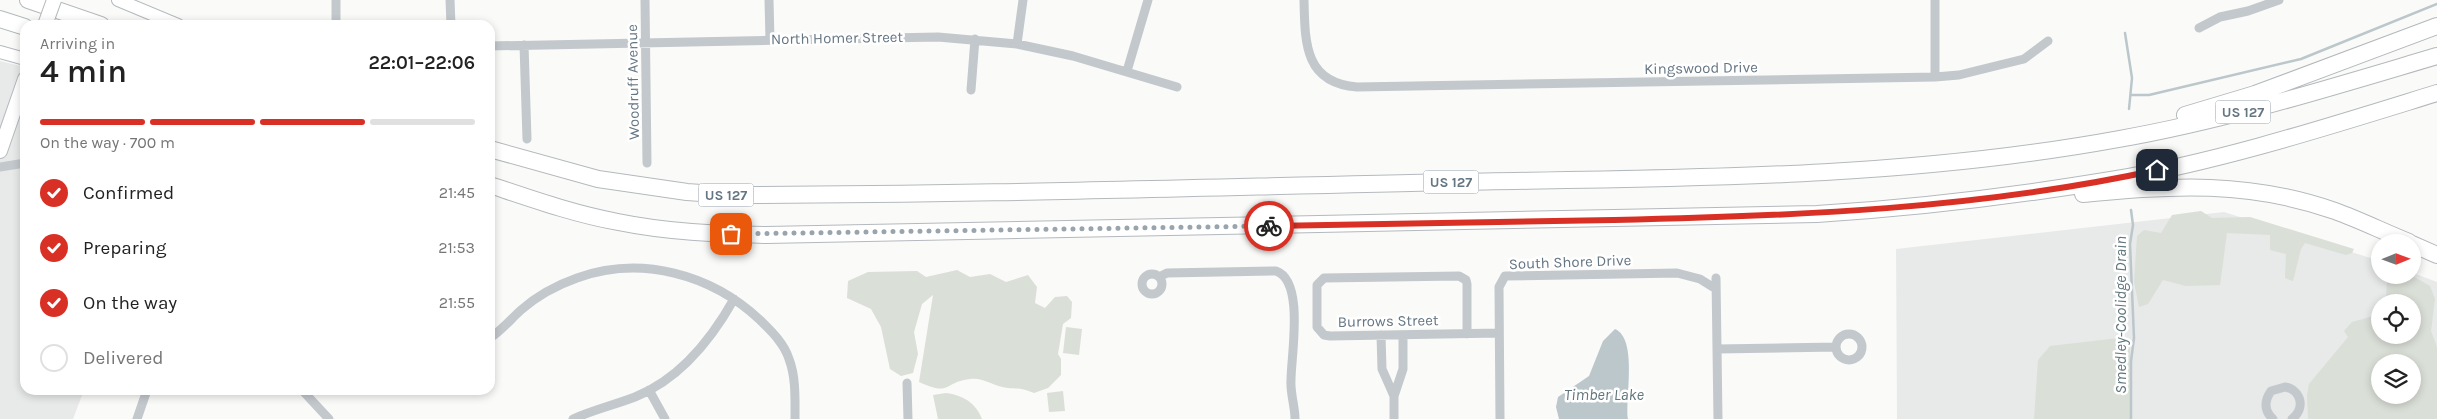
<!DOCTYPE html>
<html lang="en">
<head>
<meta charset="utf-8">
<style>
	body { margin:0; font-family:Karla,sans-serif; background:#f2f2f2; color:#222; height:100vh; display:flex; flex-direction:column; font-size:19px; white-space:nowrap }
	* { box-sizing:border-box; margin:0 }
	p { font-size:16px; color:#767676 }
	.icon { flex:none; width:28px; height:28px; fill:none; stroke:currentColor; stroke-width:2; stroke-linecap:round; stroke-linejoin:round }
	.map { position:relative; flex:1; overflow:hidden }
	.side { position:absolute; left:20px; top:20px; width:475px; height:375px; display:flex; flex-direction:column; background:#fff; border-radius:15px; box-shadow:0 2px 8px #0003 }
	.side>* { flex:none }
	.needle { width:32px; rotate:89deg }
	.tools { position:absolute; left:2371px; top:234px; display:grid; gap:10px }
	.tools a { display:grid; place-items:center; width:50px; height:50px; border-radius:50%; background:#fff; box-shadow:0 2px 8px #0003; font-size:25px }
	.pin { position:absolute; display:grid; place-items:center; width:42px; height:42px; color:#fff; margin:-21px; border-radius:10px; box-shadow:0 2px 8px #0006 }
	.courier { position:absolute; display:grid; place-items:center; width:50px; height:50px; margin:-25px; border:4px solid #d93025; border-radius:50%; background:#fff; color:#222; box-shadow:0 1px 6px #0007 }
	.overview em { font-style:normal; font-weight:600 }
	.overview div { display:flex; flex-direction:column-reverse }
	.overview { display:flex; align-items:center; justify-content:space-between; height:85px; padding:0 20px }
	h1 { font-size:32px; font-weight:600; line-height:38px }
	.bar { display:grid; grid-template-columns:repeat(4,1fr); gap:8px 5px; align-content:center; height:60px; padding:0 20px }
	.bar i { height:6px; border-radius:4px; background:#e0e0e0 }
	.bar .selected { background:#d93025 }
	.bar p { grid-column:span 4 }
	ol { padding:0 20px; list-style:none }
	li { display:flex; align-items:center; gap:15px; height:55px }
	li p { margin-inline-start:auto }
	li .icon { padding:5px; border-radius:50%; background:#d93025; color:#fff; stroke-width:4 }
	li:last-child { color:#767676 }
	li i { width:28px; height:28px; border:2px solid #e0e0e0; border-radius:50% }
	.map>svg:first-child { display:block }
	.built { fill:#e8e9e9; fill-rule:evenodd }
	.green { fill:#dadfd7; fill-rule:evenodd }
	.water { fill:#bbc7cb }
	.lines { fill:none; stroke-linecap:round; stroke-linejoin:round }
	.stream { stroke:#bbc7cb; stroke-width:2.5 }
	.secondary-casing { stroke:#b3babf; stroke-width:14 }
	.primary-casing { stroke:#b5babe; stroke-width:16 }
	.highway-casing { stroke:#b4b9bd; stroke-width:18 }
	.street { stroke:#c3c8cc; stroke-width:9 }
	.secondary { stroke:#fff; stroke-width:12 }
	.primary { stroke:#fff; stroke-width:14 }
	.highway { stroke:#fff; stroke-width:16 }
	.primary-bridge-casing { stroke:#b5babe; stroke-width:16; stroke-linecap:butt }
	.primary-bridge { stroke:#fff; stroke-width:14 }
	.done { stroke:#99a4ac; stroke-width:5; stroke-dasharray:0 9 }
	.route { stroke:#d93025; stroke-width:6 }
	.labels { text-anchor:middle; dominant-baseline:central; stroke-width:5; stroke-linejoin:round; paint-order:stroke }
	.shield { fill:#fff; stroke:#939fa8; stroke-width:1 }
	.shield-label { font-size:14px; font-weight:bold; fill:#657683 }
	.street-label { font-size:15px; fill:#657683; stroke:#fff }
	.water-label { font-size:16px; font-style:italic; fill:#60757c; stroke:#fff }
</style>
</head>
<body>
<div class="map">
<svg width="2437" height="419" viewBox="0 0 2437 419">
	<rect width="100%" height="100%" fill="#fafaf8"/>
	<!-- built -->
	<path class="built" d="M0,61L25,67V390H84L73,419H0Z
		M2224,212L2380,261V275H2412L2413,273L2437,282V419H1897L1896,249ZM2380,302H2412V335H2380ZM2380,362H2412V395H2380Z"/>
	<!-- green -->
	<path class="green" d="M2201,211L2212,218L2250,217L2354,249L2352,253L2346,255L2305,243L2301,249L2293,281L2285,278L2286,254L2270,250V235L2227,233L2220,285L2186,286L2163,280L2148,304L2139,307L2134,282L2137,236L2144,230L2161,233L2172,215Z
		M957,270L970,277L990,274L1006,282L1028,275L1037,287L1035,303L1045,308L1055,297L1067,296L1072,302L1071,318L1063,324L1058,354L1061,359V375L1048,388L1034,393C1021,388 1021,389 1008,388C995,387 983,377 970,379C943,382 952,397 919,382L933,295L922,304L914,332L918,354L913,373L901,376L890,369L881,327L871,309L847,298L848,281L868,272L917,271L926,277Z
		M2390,275H2411L2430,286L2435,299L2431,331L2437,347V419H2308L2307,395L2309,384L2348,337L2344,331L2352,322L2377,315L2380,311V335H2412V302H2386L2387,277H2389ZM2412,362V395H2380V362Z
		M1066,327L1082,329L1079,355L1063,353Z
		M2119,338L2130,346V419H2034L2038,360L2050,346Z
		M1063,391L1065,411L1049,412L1047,393Z
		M946,393C963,395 976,403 982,419H938L933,395Z"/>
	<!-- water -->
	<path class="water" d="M1615,329C1638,339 1625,398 1628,419H1559L1556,407L1558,397L1589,376L1603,341Z"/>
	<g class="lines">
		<!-- stream -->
		<path class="stream" d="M2125,33L2132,78L2129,109
			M2132,95H2149L2301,59L2437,4
			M2131,210L2133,225L2130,244L2134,338L2131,361V419"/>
		<!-- secondary casing -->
		<g class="secondary-casing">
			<path id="secondary" d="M118,0L178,25
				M0,52L25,59"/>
		</g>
		<!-- primary casing -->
		<g class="primary-casing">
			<path id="primary" d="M0,151L25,79"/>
		</g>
		<!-- highway casing -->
		<g class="highway-casing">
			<path id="highway" d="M28,0L101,25
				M0,19L25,27
				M2185,115L2255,94L2437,26
				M490,149L598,179L687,192L729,195C972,195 1214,187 1456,182C1678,178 1900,179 2119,139C2227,120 2332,87 2437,56
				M490,185C532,199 574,214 618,222C667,232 716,234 766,235L1817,214C1916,208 2014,196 2111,180C2222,161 2330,126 2437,93
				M2083,194C2171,185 2250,181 2335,211C2360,220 2384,232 2409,242
				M2412,244L2437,255"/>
		</g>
		<!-- street -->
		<path class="street" d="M336,0V25
			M450,0L451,25
			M645,0L647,163
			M769,0L770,40
			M1304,0C1305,42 1304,83 1357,87L1935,77L1959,75L2024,59L2048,41
			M1935,0V77
			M2199,28L2220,17L2248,11L2279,0
			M1017,44L1023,0
			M524,45L527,139
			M490,46L938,37L1017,44L1073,56L1177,87
			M1127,71L1148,0
			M971,90L975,39
			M0,167L25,163
			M1142 284a10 10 0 1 1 20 0a10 10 0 1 1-20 0Z
			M1159,277L1167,273L1276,271C1305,281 1291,356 1291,380C1290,393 1295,406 1295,419
			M1716,278L1718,419
			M1836 347a13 13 0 1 1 26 0a13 13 0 1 1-26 0Z
			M1467,334V284L1466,280L1459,276L1324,278L1317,285V327L1324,335L1330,336C1386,335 1443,334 1499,333
			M1381,335L1382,369L1394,396
			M490,338C502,330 511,319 521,310C537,296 557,285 577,278C641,255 711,274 760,320C771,331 784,343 789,359C796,377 795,399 795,419
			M1717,349L1836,347
			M907,383L908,419
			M302,390L329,419
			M649,390L665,419
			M137,419L147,390
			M573,419C593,410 614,405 635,397C680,379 711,340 734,299
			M1394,419V396L1403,369V335
			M1500,419L1499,287L1505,276L1677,273L1700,279L1716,289
			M2273,419C2264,411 2264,401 2271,391L2285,387C2301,390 2306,408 2292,419"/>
		<!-- secondary -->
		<use href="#secondary" class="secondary"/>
		<!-- primary -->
		<use href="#primary" class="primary"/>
		<!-- highway -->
		<use href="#highway" class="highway"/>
		<!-- primary-bridge casing -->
		<g class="primary-bridge-casing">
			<path id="primary-bridge" d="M45,25L54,0"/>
		</g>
		<!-- primary-bridge -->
		<use href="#primary-bridge" class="primary-bridge"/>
	</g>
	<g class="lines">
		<!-- done -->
		<path class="done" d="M731,234L1269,226"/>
		<!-- route -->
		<path class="route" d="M1269,226C1384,224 1499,222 1614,220C1796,216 1978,209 2157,170"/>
	</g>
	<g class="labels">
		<!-- shield labels -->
		<g class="shield">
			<rect x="2215.5" y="100.5" width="55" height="23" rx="4"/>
			<rect x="1423.5" y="170.5" width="55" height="23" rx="4"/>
			<rect x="698.5" y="183.5" width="55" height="23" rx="4"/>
		</g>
		<g class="shield-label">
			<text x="2243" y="112">US 127</text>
			<text x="1451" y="182">US 127</text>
			<text x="726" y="195">US 127</text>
		</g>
		<!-- street labels -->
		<g class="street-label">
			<text transform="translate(837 38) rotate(-1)">North Homer Street</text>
			<text transform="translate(1701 68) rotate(-1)">Kingswood Drive</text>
			<text transform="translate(633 82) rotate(-91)">Woodruff Avenue</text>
			<text transform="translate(1570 262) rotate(-2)">South Shore Drive</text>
			<text transform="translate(1388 321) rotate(-1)">Burrows Street</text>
		</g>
		<!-- water labels -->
		<g class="water-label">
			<text transform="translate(2120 315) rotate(-90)">Smedley-Coolidge Drain</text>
			<text x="1604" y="394">Timber Lake</text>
		</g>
	</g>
</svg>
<div class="tools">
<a><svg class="needle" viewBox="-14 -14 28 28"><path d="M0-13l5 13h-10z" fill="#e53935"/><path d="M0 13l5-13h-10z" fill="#767676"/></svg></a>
<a><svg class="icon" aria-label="locate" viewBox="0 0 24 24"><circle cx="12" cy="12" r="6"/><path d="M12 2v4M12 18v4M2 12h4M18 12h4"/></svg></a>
<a><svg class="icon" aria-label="layers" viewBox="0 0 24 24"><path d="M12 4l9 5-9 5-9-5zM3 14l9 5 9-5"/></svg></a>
</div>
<div class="pin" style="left:731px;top:234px;background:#ea580c"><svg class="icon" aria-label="bag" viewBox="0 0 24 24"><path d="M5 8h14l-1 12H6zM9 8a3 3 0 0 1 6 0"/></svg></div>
<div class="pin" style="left:2157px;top:170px;background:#1f2937"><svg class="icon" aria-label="home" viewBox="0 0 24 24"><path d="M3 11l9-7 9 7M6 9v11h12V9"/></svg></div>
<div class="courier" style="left:1269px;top:226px"><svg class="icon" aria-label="bike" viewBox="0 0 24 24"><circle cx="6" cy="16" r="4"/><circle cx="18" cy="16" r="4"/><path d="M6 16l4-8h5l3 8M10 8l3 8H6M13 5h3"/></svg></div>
<section class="side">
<div class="overview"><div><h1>4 min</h1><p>Arriving in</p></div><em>22:01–22:06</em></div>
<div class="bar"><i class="selected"></i><i class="selected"></i><i class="selected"></i><i></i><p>On the way · 700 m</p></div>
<ol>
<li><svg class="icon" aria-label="check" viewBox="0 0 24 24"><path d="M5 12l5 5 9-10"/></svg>Confirmed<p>21:45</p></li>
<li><svg class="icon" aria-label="check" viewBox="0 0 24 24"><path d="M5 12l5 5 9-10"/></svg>Preparing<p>21:53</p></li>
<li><svg class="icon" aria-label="check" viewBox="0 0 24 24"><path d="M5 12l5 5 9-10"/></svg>On the way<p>21:55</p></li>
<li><i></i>Delivered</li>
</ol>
</section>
</div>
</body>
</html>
